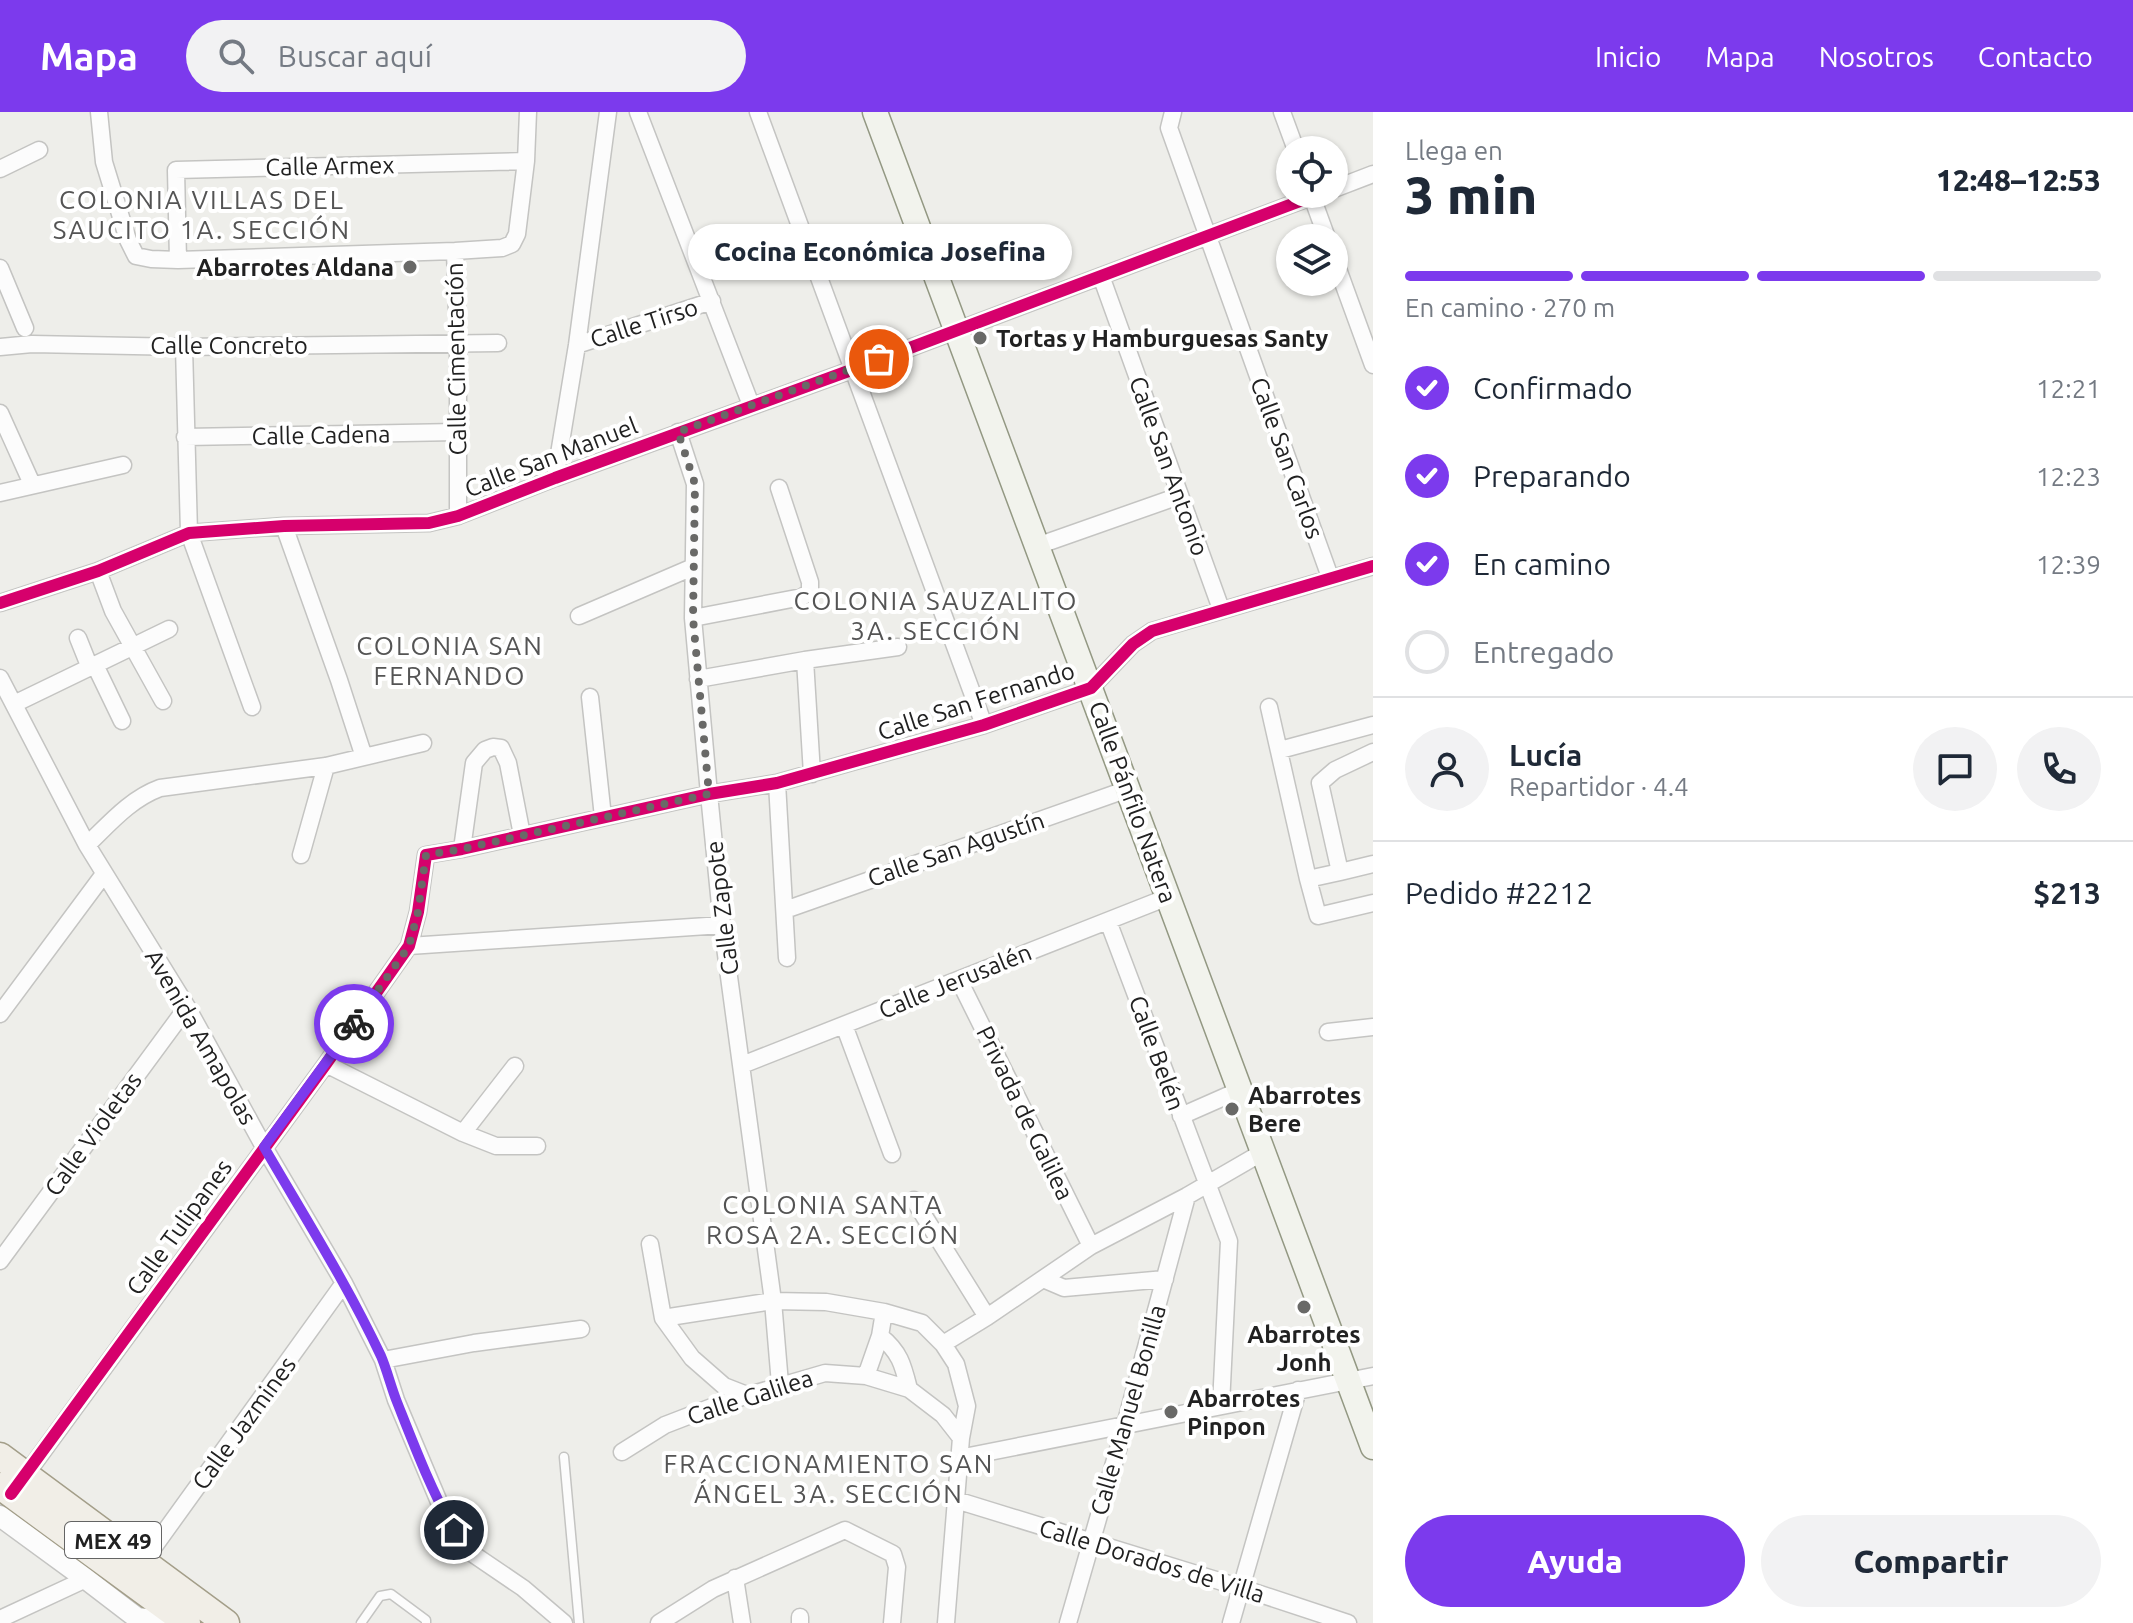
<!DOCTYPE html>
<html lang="es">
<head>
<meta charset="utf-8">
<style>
	body { margin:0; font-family:Ubuntu,sans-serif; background:#f2f2f3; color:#1f2937; height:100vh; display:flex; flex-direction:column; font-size:30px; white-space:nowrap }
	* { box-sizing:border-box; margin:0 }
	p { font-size:26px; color:#747a83 }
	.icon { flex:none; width:44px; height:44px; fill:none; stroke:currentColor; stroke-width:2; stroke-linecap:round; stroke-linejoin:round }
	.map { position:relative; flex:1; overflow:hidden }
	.drawer { display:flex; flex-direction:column; background:#fff; width:760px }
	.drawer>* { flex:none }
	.tools { position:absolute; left:1276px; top:24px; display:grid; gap:16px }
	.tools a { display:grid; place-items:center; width:72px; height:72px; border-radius:50%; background:#fff; box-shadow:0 2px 6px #0004; font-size:40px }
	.pin { position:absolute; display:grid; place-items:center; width:68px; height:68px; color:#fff; margin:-34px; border:4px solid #fff; border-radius:50%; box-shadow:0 2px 8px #0007 }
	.courier { position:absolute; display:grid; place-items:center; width:80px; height:80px; margin:-40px; border:6px solid #7c3aed; border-radius:50%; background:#fff; color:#222; box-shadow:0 2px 10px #0007 }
	.bubble { position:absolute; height:56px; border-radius:28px; background:#fff; box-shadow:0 2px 6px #0004; font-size:26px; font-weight:800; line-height:56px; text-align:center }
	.overview em { font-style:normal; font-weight:800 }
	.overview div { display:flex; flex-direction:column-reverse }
	.overview { display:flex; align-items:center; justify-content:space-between; height:136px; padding:0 32px }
	h1 { font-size:52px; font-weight:800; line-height:60px }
	.bar { display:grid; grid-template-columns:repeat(4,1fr); gap:12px 8px; align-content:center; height:96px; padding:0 32px }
	.bar i { height:10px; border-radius:6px; background:#e0e1e3 }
	.bar .on { background:#7c3aed }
	.bar p { grid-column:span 4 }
	.line { display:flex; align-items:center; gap:20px; padding:0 32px; border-top:2px solid #e0e1e3 }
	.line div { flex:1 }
	.round { display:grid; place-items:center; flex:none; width:84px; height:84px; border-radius:42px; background:#f2f2f3 }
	ol { padding:0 32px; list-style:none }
	li { display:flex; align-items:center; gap:24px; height:88px }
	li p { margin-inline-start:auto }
	li .icon { padding:8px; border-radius:50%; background:#7c3aed; color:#fff; stroke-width:4 }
	li:last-child { color:#747a83 }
	li i { width:44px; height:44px; border:4px solid #e0e1e3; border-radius:50% }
	.cta { display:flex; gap:16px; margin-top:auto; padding:16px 32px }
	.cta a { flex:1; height:92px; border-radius:48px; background:#7c3aed; color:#fff; font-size:32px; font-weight:800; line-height:92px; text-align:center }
	.cta a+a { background:#f2f2f3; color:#1f2937 }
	header { display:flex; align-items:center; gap:48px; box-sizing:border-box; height:112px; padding:0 40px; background:#7c3aed; color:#fff }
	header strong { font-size:38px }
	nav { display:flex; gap:44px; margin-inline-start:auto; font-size:28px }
	.search { width:560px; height:72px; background:#f2f2f3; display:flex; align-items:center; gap:20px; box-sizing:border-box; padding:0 28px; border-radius:44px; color:#747a83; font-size:30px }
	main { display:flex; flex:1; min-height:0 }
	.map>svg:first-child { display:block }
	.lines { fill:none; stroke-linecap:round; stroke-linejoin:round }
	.service-casing { stroke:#c4c4c2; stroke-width:11 }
	.minor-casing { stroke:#c4c4c2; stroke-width:19 }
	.tertiary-casing { stroke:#c4c4c2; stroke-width:23 }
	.secondary-casing { stroke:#939883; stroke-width:27 }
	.primary-casing { stroke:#a39e89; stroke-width:29 }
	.service { stroke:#fcfcfc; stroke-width:8 }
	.minor { stroke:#fcfcfc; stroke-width:16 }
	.tertiary { stroke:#fcfcfc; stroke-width:20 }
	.secondary { stroke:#f2f3ed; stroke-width:24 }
	.primary { stroke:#f1eee7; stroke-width:26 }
	.cycleway-casing { stroke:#fff; stroke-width:17 }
	.cycleway { stroke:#d6006c; stroke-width:12 }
	.done { stroke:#696967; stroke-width:8; stroke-dasharray:0 14.4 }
	.route { stroke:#7c3aed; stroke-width:10 }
	.poi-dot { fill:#696967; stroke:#fff; stroke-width:3 }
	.labels { text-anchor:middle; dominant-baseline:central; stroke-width:8; stroke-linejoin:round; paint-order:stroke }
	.shield { fill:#fff; stroke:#646464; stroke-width:2 }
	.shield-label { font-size:22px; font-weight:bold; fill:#212121 }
	.street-label { font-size:24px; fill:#212121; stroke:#fff }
	.poi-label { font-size:24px; font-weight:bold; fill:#212121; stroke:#fff; text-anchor:start }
	.neighbourhood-label { font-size:26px; letter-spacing:2px; fill:#545454; stroke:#fff }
</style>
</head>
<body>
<header>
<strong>Mapa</strong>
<div class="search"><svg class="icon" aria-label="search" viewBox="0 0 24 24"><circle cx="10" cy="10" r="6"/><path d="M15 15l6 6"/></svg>Buscar aquí</div>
<nav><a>Inicio</a><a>Mapa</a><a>Nosotros</a><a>Contacto</a></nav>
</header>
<main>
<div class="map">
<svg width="1373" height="1511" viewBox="0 0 1373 1511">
	<rect width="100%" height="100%" fill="#eeeeea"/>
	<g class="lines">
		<!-- service casing -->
		<g class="service-casing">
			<path id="service" d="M564,1345L579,1511
				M361,1511L380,1484L391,1482L426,1508V1511"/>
		</g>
		<!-- minor casing -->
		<g class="minor-casing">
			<path id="minor" d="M99,0L104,50L128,128L136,144L151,147L178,148L455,139L502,136L512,132L517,122L526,49L528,0
				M638,0L751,293
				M758,0L984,613
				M1173,0L1169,16L1330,465
				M1282,0L1296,38
				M0,57L39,38
				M1334,77L1373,62
				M1311,82L1327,126
				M455,139L458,231V404
				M1334,146L1373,253
				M178,148L176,58L526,49
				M0,156L25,216
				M1101,164L1221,497
				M577,233L712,189
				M0,235L32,232L184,235L498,231
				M184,235L189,421L252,595
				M0,301L32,372
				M678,320L695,372L693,506L709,682L722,813L773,1189L780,1272
				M185,325L457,320
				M555,366L577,233L608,0
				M0,381L123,353
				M284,414L339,568L364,645
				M1037,434L1179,384
				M98,459L113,499L163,589
				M0,491L98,459L189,421L284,414L429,411L458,404L555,366L854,257L1319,82
				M579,504L693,455
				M693,506L802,485L810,480V470L779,376
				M78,526L90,556
				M805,548L812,662
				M95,553L122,609
				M0,566L87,733L187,895L264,1035L344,1171L383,1248L396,1288L442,1397L454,1418L470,1440L523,1476L564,1511
				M698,567L805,548L898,535
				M590,585L603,705
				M14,592L169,517
				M1269,595L1308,767L1318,804L1373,791
				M1280,638L1373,613
				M1373,640L1335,658L1320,671L1340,760L1373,752
				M777,671L787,846
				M87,733C109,712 130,687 160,676L326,654L423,631
				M462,737L474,651L485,638L493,635L501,636L508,651L522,723
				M301,743L326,654
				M1308,767L1340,760
				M785,798L1128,677
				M1108,809L1229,1129L1221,1293
				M409,834L722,813
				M959,868L1091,1134
				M0,902L104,762
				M844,913L892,1042
				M1328,920L1373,915
				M326,952L463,1021L496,1034H537
				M742,953L1168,785
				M1181,1004L1240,978
				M463,1021L515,954
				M914,1088L987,1205
				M650,1132L663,1206L692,1246L724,1274L747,1283
				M0,1149L187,895
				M1043,1167L1064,1176L1165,1167
				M663,1206L773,1189L826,1190L884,1200L922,1211L943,1232L956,1252L967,1294L961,1326L946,1511
				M880,1224C900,1240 903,1253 909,1277
				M943,1232L987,1205L1091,1134L1187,1084L1263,1040
				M383,1248L474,1231L581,1217
				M866,1264L880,1224L884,1200
				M622,1340L665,1313L722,1291L825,1261L866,1264L909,1277L943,1303L961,1326
				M959,1346L1373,1264
				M22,1368L326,952L409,834L418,800L426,743L462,737L709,682L777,671L984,613L1091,576L1133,532L1152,519L1373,454
				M956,1388L1242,1476L1348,1511
				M143,1450L344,1171
				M735,1466L742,1511
				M800,1505V1511
				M0,1507L86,1467
				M659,1511L713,1477L845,1418L893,1442L897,1455L892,1511
				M1068,1511L1125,1313L1187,1084
				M1231,1511L1298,1278"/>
		</g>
		<!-- tertiary casing -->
		<g class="tertiary-casing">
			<path id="tertiary" d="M0,1404L86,1467L137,1506L186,1511"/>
		</g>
		<!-- secondary casing -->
		<g class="secondary-casing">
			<path id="secondary" d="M875,0L1373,1335"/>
		</g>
		<!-- primary casing -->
		<g class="primary-casing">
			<path id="primary" d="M0,1344L226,1511
				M0,1374L187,1511"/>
		</g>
		<!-- service -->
		<use href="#service" class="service"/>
		<!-- minor -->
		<use href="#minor" class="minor"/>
		<!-- tertiary -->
		<use href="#tertiary" class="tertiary"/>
		<!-- secondary -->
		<use href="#secondary" class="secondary"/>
		<!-- primary -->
		<use href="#primary" class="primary"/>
		<!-- cycleway casing -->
		<g class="cycleway-casing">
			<path id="cycleway" d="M0,491L98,459L189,421L284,414L429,411L458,404L555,366L854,257L1319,82
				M11,1382L326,952L409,834L418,800L426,743L462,737L709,682L777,671L984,613L1091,576L1133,532L1152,519L1373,454"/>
		</g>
		<!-- cycleway -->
		<use href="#cycleway" class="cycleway"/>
	</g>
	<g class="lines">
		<!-- done -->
		<path class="done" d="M354,912L409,834L418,800L426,743L462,737L709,682L693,506L695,372L678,320L879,247"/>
		<!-- route -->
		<path class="route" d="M354,912L264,1035C304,1104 347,1172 381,1244C387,1258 391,1275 397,1290C414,1333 431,1378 454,1418"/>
	</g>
	<!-- markers -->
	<g class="poi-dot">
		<circle cx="410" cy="155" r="8"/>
		<circle cx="980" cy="226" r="8"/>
		<circle cx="1232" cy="997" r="8"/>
		<circle cx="1304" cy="1195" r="8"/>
		<circle cx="1171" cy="1300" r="8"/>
	</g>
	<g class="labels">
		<!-- shield labels -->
		<rect class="shield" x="65" y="1410" width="96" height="36" rx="6"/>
		<g class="shield-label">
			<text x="113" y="1428">MEX 49</text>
		</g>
		<!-- street labels -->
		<g class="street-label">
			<text transform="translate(330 54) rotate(-1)">Calle Armex</text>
			<text transform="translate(644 211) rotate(-18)">Calle Tirso</text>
			<text x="229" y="233">Calle Concreto</text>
			<text transform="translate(456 247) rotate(-91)">Calle Cimentación</text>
			<text transform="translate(321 323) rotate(-1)">Calle Cadena</text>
			<text transform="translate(551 345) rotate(-21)">Calle San Manuel</text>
			<text transform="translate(1287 346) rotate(70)">Calle San Carlos</text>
			<text transform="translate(1169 354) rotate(70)">Calle San Antonio</text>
			<text transform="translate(976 589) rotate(-18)">Calle San Fernando</text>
			<text transform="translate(1133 690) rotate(70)">Calle Pánfilo Natera</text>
			<text transform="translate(956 737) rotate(-19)">Calle San Agustín</text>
			<text transform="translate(722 796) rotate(-97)">Calle Zapote</text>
			<text transform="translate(955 869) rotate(-22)">Calle Jerusalén</text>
			<text transform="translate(201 925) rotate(60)">Avenida Amapolas</text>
			<text transform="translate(1157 941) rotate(70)">Calle Belén</text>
			<text transform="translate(1025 1001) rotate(64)">Privada de Galilea</text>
			<text transform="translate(93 1022) rotate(-54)">Calle Violetas</text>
			<text transform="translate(179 1115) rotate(-54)">Calle Tulipanes</text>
			<text transform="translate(750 1285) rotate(-18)">Calle Galilea</text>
			<text transform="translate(1128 1298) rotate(-74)">Calle Manuel Bonilla</text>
			<text transform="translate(244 1311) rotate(-54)">Calle Jazmines</text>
			<text transform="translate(1152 1449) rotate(17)">Calle Dorados de Villa</text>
		</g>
		<!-- poi labels -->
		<g class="poi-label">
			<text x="394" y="155" text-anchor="end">Abarrotes Aldana</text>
			<text x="996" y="226">Tortas y Hamburguesas Santy</text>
			<text x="1248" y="983">Abarrotes<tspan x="1248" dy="28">Bere</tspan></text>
			<text x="1304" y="1222" text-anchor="middle">Abarrotes<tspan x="1304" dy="28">Jonh</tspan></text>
			<text x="1187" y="1286">Abarrotes<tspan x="1187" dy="28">Pinpon</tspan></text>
		</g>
		<!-- neighbourhood labels -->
		<g class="neighbourhood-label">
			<text x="202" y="87">COLONIA VILLAS DEL<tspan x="202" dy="30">SAUCITO 1A. SECCIÓN</tspan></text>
			<text x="936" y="488">COLONIA SAUZALITO<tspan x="936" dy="30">3A. SECCIÓN</tspan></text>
			<text x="450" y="533">COLONIA SAN<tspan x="450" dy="30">FERNANDO</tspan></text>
			<text x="833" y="1092">COLONIA SANTA<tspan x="833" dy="30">ROSA 2A. SECCIÓN</tspan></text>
			<text x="829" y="1351">FRACCIONAMIENTO SAN<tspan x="829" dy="30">ÁNGEL 3A. SECCIÓN</tspan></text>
		</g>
	</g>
</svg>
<div class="tools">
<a><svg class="icon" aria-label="locate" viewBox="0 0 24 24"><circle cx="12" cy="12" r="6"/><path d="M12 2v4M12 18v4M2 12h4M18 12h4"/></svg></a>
<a><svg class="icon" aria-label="layers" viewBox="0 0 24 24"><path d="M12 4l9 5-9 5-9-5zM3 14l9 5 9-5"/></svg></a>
</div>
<div class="pin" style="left:879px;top:247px;background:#ea580c"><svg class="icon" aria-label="bag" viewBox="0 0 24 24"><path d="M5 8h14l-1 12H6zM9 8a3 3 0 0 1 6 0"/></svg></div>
<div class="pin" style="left:454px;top:1418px;background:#1f2937"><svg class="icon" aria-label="home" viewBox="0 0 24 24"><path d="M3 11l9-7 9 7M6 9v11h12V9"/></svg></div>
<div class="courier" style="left:354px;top:912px"><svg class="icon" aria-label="bike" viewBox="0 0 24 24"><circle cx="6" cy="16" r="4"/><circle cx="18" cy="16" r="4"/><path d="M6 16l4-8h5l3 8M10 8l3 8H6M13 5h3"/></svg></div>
<div class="bubble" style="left:688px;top:112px;width:384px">Cocina Económica Josefina</div>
</div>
<section class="drawer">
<div class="overview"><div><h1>3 min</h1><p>Llega en</p></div><em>12:48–12:53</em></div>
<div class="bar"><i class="on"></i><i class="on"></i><i class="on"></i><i></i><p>En camino · 270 m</p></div>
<ol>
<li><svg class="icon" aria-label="check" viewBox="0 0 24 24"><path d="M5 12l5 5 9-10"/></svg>Confirmado<p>12:21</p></li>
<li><svg class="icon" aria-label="check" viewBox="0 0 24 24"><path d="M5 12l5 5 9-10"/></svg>Preparando<p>12:23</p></li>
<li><svg class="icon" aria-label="check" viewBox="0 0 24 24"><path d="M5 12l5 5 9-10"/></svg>En camino<p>12:39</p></li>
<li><i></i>Entregado</li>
</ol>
<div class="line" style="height:144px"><a class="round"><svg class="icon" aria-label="person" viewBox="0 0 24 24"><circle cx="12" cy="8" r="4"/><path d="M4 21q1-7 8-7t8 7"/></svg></a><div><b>Lucía</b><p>Repartidor · 4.4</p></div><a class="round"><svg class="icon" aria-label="chat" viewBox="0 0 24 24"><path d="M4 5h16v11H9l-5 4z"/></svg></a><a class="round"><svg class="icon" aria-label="phone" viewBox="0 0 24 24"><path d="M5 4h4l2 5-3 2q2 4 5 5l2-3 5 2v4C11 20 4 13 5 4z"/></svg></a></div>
<div class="line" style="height:104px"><div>Pedido #2212</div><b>$213</b></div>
<div class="cta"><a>Ayuda</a><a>Compartir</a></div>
</section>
</main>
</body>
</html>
